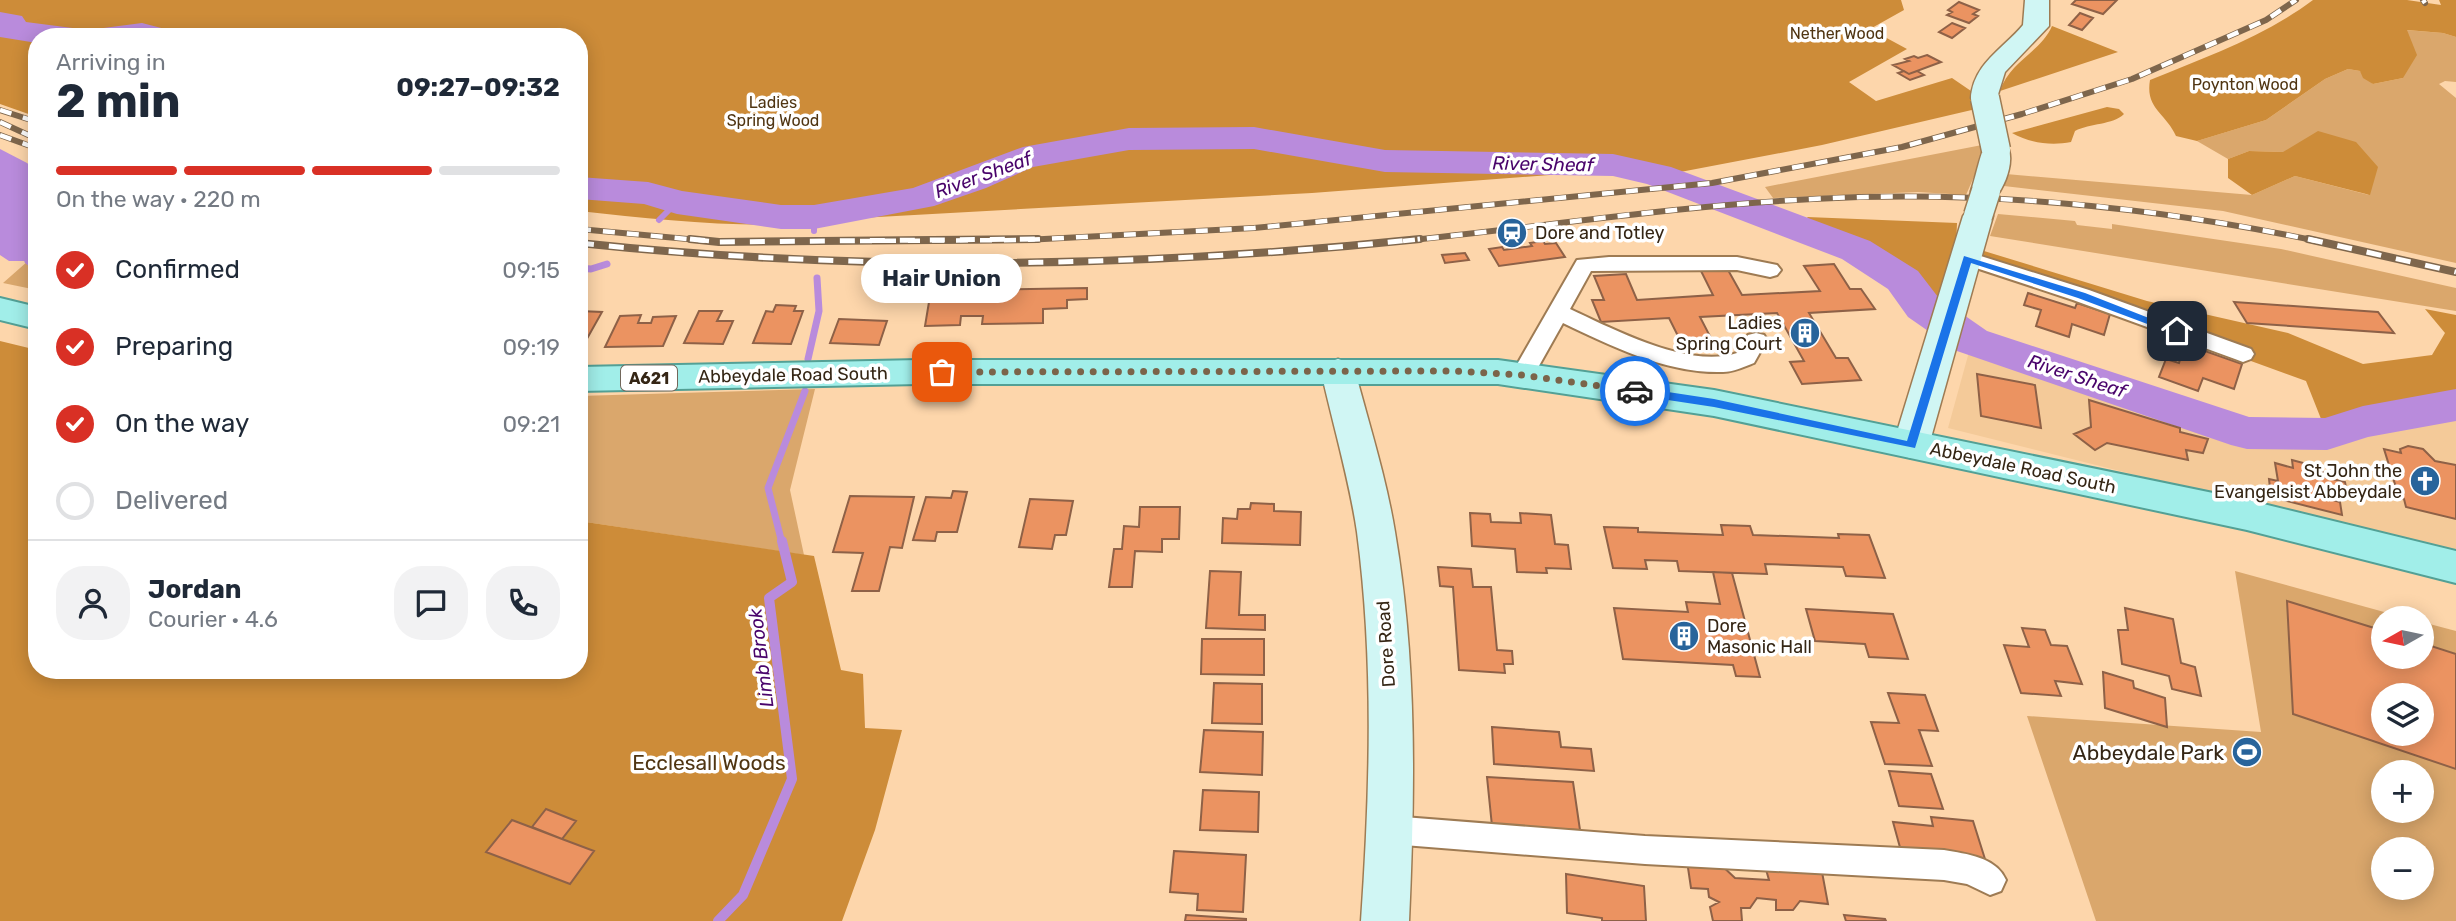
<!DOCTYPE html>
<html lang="en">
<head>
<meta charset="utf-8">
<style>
	body { margin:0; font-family:Rubik,sans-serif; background:#f2f2f3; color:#1f2937; height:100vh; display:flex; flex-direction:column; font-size:26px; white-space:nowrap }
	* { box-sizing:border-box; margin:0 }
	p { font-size:23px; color:#747a83 }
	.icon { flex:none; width:38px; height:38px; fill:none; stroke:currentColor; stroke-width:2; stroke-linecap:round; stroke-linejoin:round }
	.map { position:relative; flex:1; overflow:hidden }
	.side { position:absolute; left:28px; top:28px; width:560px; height:651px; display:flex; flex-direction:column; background:#fff; border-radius:28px; box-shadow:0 4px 18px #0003 }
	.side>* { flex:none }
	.needle { width:46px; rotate:261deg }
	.fabs { position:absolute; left:2371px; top:606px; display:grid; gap:14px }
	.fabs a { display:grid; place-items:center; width:63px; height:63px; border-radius:50%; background:#fff; box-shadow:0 4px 18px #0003; font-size:35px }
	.pin { position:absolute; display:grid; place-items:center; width:60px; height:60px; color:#fff; margin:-30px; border-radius:14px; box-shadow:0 4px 10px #0006 }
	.courier { position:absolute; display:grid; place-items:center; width:70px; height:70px; margin:-35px; border:5px solid #1a73e8; border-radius:50%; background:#fff; color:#222; box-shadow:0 2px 9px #0007 }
	.bubble { position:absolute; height:49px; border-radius:24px; background:#fff; box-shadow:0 4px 18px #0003; font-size:23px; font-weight:700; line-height:49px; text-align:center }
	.head em { font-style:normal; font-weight:700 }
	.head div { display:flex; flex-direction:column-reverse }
	.head { display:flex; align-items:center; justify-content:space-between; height:119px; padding:0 28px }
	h1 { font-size:46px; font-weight:700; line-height:52px }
	.bar { display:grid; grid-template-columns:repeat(4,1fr); gap:10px 7px; align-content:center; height:84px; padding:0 28px }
	.bar i { height:9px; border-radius:5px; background:#e0e1e3 }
	.bar .on { background:#d93025 }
	.bar p { grid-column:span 4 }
	.line { display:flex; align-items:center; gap:18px; padding:0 28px; border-top:2px solid #e0e1e3 }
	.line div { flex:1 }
	.round { display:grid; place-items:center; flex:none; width:74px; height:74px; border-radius:28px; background:#f2f2f3 }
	ol { padding:0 28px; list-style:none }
	li { display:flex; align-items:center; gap:21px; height:77px }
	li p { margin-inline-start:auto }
	li .icon { padding:7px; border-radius:50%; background:#d93025; color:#fff; stroke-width:4 }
	li:last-child { color:#747a83 }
	li i { width:38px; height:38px; border:4px solid #e0e1e3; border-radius:50% }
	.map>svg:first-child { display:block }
	.built { fill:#f4ca99 }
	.green { fill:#daa76c; fill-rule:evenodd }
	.forest { fill:#cd8c39 }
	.water { fill:#b98bdc }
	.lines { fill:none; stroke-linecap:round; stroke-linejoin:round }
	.stream-far2 { stroke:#b98bdc; stroke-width:6 }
	.stream-far1 { stroke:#b98bdc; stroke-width:7 }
	.stream { stroke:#b98bdc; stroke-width:10 }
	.river { fill:#b98bdc; fill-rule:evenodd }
	.building { fill:#eb9361; stroke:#8e6147; stroke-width:2; fill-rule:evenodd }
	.street-casing { stroke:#9e7b53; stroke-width:4 }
	.secondary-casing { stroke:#9e7b53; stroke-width:3 }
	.primary-casing { stroke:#53a095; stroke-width:4 }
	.street { fill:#fff; fill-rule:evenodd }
	.secondary { fill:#d0f6f4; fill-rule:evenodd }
	.primary { fill:#a1eee9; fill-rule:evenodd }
	.rail-far1-casing { stroke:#7e664c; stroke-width:6 }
	.rail-casing { stroke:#7e664c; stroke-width:8 }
	.rail-far1 { stroke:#fff; stroke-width:4.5; stroke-dasharray:12; stroke-linecap:butt }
	.rail { stroke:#fff; stroke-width:5; stroke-dasharray:15; stroke-linecap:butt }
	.secondary-bridge-casing { stroke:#9e7b53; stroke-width:31; stroke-linecap:butt }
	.secondary-bridge { stroke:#d0f6f4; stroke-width:28 }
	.route { fill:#1a73e8 }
	.done { stroke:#7b644a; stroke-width:7; stroke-dasharray:0 12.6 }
	.labels { text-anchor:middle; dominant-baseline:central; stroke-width:7; stroke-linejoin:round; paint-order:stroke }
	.far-park-label { font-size:16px; fill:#503512; stroke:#fff }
	.shield { fill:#fff; stroke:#72675b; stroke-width:2 }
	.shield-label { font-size:16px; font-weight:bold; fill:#352615 }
	.poi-label { font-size:18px; fill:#352615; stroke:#fff; text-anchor:start }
	.street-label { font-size:18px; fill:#352615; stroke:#fff }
	.water-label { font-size:19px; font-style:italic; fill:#49046b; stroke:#fff }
	.near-poi-label { font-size:21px; fill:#352615; stroke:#fff; text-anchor:end }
	.near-park-label { font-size:21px; fill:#503512; stroke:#fff }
</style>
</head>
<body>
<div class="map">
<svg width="2456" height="921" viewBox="0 0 2456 921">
	<rect width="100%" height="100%" fill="#fdd6ab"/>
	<!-- built -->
	<path class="built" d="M1972,341L2247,433L2327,434L2363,422L2456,405V555L1948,428Z"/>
	<!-- green -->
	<path class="green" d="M2406,30L2443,33L2456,37V82L2445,81L2439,84L2456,98V263L2223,211L2004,186L2006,174L2252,195L2295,176L2369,195L2283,152L2249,151L2228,159L2197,141L2266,120L2325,79L2348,69L2360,71L2373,84L2403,78Z
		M1982,145V158L1966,195L1918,192L1773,198L1765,187Z
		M1998,214L2075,221L2077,225L2112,229V224L2281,249L2456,288V311L1990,236Z
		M37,246V290L3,283L28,261Z
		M815,389L790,490L804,555L579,521V396Z
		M2235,571L2406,618H2384V656H2422V622L2456,631V921H2096L2027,716L2261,732ZM2384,695H2422V733H2384ZM2384,772H2422V810H2384ZM2384,849H2422V887H2384Z"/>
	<!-- forest -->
	<path class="forest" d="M0,0H1901L1904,10L1870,29L1907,49L1849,82L1876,101L1952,78L1971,91L1976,109L1822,145L1675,173L1589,172L1312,193L860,218C768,232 672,221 579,211V37H37V117L0,104Z
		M2313,0H2407L2441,5L2439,0H2456V37L2443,33L2407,30L2417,55L2403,78L2373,84L2363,78L2360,71L2348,69L2325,79L2266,120L2197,141L2176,136C2166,113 2145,109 2150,80C2206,57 2265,36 2313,0Z
		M2052,26L2118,52L2000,91C2009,62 2041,52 2052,26Z
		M2107,107L2119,109L2124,114C2113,125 2090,123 2075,131L2071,142C2051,146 2030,143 2012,133Z
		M2318,131L2356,142L2378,167L2370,195L2295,176L2252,195L2228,178V159L2249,151L2283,152Z
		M1807,217L1957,223L1956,249L1941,311L1923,307L1903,280L1856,250L1821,237Z
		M1971,247L2147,301L2288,333L2363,364L2432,355L2445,333L2425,309L2456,315V406L2363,422L2327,434L2306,381L1968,258Z
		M0,341L37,350V670H579V521L814,556L841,670L863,674L865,728L902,730L875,830L842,921H0Z"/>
	<!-- water -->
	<path class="water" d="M0,149L27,163L37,172V246L28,261H9L0,255Z"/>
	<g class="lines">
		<!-- stream-far2 -->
		<path class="stream-far2" d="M814,217V231
			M659,220L677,202"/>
		<!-- stream-far1 -->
		<path class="stream-far1" d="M28,261L37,268
			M579,268L591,269L607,264
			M808,359L819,311L817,278
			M782,543L768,488L805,391"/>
		<!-- stream -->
		<path class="stream" d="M718,921L743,895L792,779L769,598L792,582L782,541"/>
		<!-- river -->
		<path class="river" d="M0,12L22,16L26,22L88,30L142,23L169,30L173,37H37V43L0,37Z
			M1254,127L1385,150L1613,154L1671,167L1870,241L1918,271L1938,297L1987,331L2249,417L2325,418L2363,406L2456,389V421L2368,437L2327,450L2247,449L2231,445L1957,351L1908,317L1888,289L1842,259L1647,184L1613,176L1385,172L1254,149L1129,150L1033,167L986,188L934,206L814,229H781L677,214L644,204L579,199V177L648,182L682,191L781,205H814L913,188L1023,147L1129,128Z"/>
	</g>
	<!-- building -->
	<path class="building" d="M2076,0H2117L2103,14L2072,4Z
		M1959,2L1979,10L1973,14L1978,16L1969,23L1947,15L1952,12L1948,10Z
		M2080,13L2093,18L2082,30L2069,25Z
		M1952,23L1965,28L1952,38L1939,32Z
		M1927,55L1941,62L1909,74L1893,65L1909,61L1905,59L1914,56L1918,58Z
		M1904,71L1909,74L1917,71L1924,75L1910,80L1898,73Z
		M1543,241L1545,244L1556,243L1565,257L1499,266L1489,249L1502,247L1504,250L1532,246L1530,243Z
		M1465,253L1469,260L1445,263L1442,255Z
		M1834,264L1850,289H1861L1875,309L1809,313L1836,358H1848L1861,380L1802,384L1790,362L1804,361L1777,313L1700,317L1714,344L1683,346L1669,318L1601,322L1592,300H1604L1594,276L1626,274L1637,300L1713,295L1701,271L1728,270L1742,295L1820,291L1804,266Z
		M1087,288V299L1067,300V308L1043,309V323L982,324L983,316H961L960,325L925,326L929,302L972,301L974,290Z
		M2028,293L2075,308L2077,303L2110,314L2104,335L2072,324L2069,337L2036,326L2041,310L2024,305Z
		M2234,302L2378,312L2394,333L2247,323Z
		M776,305L796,306L794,311H803L791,344L753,343L766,311L773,312Z
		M579,311L602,312L584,344H579Z
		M699,311H722L717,321H733L723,344L684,343Z
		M641,315L638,323H651L653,317L676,316L663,346L605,347L620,316Z
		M839,319L887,321L879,345L830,343Z
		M2185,344L2242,364L2234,389L2203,378L2198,391L2159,377L2166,359L2179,363Z
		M1977,374L2035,385L2041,428L1981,416Z
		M2089,400L2180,428V432L2208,439L2203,453L2186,450L2188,460L2107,443L2095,450L2074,434L2091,427Z
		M2408,446L2423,449L2435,461L2456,465V519L2406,507L2404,499L2399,497L2384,449L2401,453L2400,449Z
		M2292,460L2322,468L2324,477L2345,482L2348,498L2328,493L2329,499L2340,502L2342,515L2271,497L2269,479L2278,481L2275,463L2293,468Z
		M953,491L967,492L957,532H937L935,541L913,540L926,497L951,498Z
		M850,496L914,497L902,548L890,547L879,591H852L863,553L833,552Z
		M1030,499L1073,501L1066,535H1055L1052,549L1019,547Z
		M1251,503L1274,504V511L1301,512L1300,545L1222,543L1223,518L1237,519L1238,509H1250Z
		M1140,507H1180L1179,539H1162V552L1135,551L1132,587H1109L1114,549H1122L1124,526L1139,527Z
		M1470,513L1490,514L1491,522L1521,523L1520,513L1551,515L1555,544L1568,545L1571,569L1546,568L1547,573L1517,572L1515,549L1472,546Z
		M1721,525L1750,526L1753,535L1839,538L1838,534L1869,535L1885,578L1846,576L1843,567L1765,564L1767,574L1679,571L1677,561L1645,560L1647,569L1613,568L1604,527L1638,528V532L1723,535Z
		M1438,567L1471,569L1473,587H1491L1497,650L1512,651L1513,664H1504L1505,673L1459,670L1453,587L1440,586Z
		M1210,571L1241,572L1239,615H1265V630L1206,628Z
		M1713,572L1732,573L1760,677L1736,676L1733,665L1623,659L1614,608L1688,612L1686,602L1720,604Z
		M2287,601L2384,631V656H2422V643L2456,654V769L2293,714ZM2384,695H2422V733H2384Z
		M2125,608L2173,619L2181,663L2195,667L2201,696L2172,689L2169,676L2122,664L2118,630H2128Z
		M1806,609L1893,614L1908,659L1869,657L1865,644L1815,641Z
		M2022,628L2045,630L2051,645L2067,646L2082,684L2055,681L2061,696L2021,693L2004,645L2029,647Z
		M1202,639H1264V675L1201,674Z
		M2103,672L2133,681L2134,688L2165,698L2167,727L2105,708Z
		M1214,683L1262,684V724L1212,723Z
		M1888,693L1925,695L1938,731L1919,730L1932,766L1885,764L1871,722L1899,723Z
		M1492,727L1559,732L1561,747L1591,749L1594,771L1494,764Z
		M1204,730L1263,732L1262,775L1200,772Z
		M1889,771L1931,774L1943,809L1899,806Z
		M1487,777L1573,782L1580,830L1492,826Z
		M1203,790L1259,792L1258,832L1200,830Z
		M546,809L576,821L562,839L532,827Z
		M1931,817L1973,821L1985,859L1901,851L1893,822L1933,826Z
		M512,820L562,839L594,851L570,884L486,852Z
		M1174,851L1246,855L1243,912L1197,910L1198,894L1170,892Z
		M1687,861L1718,862L1735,878L1769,880L1765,866L1822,872L1828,904L1800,901L1793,910H1776V900L1757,898L1750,908H1741L1742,921H1713L1710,907L1719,902L1709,897L1708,889L1691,888Z
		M1566,874L1644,886L1646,921H1602V918L1567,913Z
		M1186,915L1246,919V921H1185Z
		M1844,915L1885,919L1886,921H1846Z"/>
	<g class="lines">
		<!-- street casing -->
		<g class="street-casing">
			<path id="street" d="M1968,252L2089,290L2251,349L2254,354L2251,359L2243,362L2235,359L2073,300L1961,263L1958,258L1961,253Z
				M1609,257H1737L1777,265L1781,270L1777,275L1770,277L1737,270L1591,271L1570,309C1615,330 1689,369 1737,353L1748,335L1756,333L1764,335L1767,340L1754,363C1744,367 1733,372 1723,372C1668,374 1611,346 1563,323L1531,380L1523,383L1515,380L1511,375L1577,260Z
				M1391,816L1645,836L1944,850C1967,854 1996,857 2006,880L2001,891L1990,895L1967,884L1944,880L1645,864L1391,844L1380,840L1376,830L1380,820Z"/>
		</g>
		<!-- secondary casing -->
		<g class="secondary-casing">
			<path id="secondary" d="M2025,0H2049V26L2005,72L1995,104L1985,106L1975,104L1971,98C1973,64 2003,49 2023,25Z
				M1996,141L2006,144C2016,158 2006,184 1996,197L1986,200L1976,197L1971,191C1975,180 1981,150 1986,144Z
				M1978,207L1989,210L1993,216L1929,445L1924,454L1911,458L1898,454L1893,445L1963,216L1967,210Z
				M1338,359L1350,363L1355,371C1369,424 1386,477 1395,532C1417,661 1415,791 1409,921H1361C1370,791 1374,661 1357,532C1349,478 1333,425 1321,371L1326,363Z"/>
		</g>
		<!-- primary casing -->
		<g class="primary-casing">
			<path id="primary" d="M0,298L37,307V329L0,320Z
				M920,360H1498L1714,390L2247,500L2456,551V583L2247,530L1714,416L1498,384H920L579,391V367Z"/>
		</g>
		<!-- street -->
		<use href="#street" class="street"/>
		<!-- secondary -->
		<use href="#secondary" class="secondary"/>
		<!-- primary -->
		<use href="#primary" class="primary"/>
		<!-- rail-far1 casing -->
		<g class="rail-far1-casing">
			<path id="rail-far1" d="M2423,0L2425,3
				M0,110L37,122
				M0,122L37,139
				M0,135L33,147
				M579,229L709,241
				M860,241L1025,240L1254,228L1712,183L1902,147L2022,114L2132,79L2266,20L2296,0
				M1403,241C1539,227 1675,206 1813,199C1983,190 2150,206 2317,241"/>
		</g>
		<!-- rail casing -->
		<g class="rail-casing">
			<path id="rail" d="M690,239L719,242L1038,239
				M2308,239L2456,272
				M579,243C855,272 1143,268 1420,239"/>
		</g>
		<!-- rail-far1 -->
		<use href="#rail-far1" class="rail-far1"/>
		<!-- rail -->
		<use href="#rail" class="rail"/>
		<!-- secondary-bridge casing -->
		<g class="secondary-bridge-casing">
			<path id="secondary-bridge" d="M1985,98L1996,150
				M1978,216L1986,191"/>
		</g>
		<!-- secondary-bridge -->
		<use href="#secondary-bridge" class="secondary-bridge"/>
	</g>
	<!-- route -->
	<path class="route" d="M1964,256L2085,293L2182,331L2174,334L2078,298L1971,263L1915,448L1714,407L1635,395L1630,391L1635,387L1714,399L1907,441Z"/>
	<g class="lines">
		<!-- done -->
		<path class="done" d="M942,372L1453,371L1522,375L1635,391"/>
	</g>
	<!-- icons -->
	<defs>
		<g id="station-disc" transform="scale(1.575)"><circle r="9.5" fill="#28649b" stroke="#fff"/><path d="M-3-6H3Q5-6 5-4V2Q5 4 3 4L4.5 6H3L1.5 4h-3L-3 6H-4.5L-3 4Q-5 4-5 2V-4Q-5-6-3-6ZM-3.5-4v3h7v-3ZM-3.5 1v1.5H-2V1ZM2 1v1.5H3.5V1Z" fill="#fff"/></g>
		<g id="building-disc" transform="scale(1.575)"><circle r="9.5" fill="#28649b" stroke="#fff"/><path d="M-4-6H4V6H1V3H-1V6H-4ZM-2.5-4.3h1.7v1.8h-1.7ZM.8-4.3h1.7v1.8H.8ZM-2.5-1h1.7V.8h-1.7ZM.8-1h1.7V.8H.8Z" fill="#fff"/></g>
		<g id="church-disc" transform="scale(1.575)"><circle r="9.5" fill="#28649b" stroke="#fff"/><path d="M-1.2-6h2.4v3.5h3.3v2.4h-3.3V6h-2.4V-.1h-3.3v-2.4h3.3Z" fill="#fff"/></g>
		<g id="stadium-disc" transform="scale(1.575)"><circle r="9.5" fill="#28649b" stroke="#fff"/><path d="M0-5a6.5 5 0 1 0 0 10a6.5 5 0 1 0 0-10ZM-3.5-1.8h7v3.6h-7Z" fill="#fff"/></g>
	</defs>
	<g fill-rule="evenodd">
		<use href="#station-disc" x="1512" y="233"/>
		<use href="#building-disc" x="1805" y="333"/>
		<use href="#church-disc" x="2425" y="481"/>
		<use href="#building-disc" x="1684" y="636"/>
		<use href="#stadium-disc" x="2247" y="752"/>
	</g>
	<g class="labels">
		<!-- far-park labels -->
		<g class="far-park-label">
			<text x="1837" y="33">Nether Wood</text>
			<text x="2245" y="84">Poynton Wood</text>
			<text x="773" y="102">Ladies<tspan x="773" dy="18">Spring Wood</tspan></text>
		</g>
		<!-- shield labels -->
		<rect class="shield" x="621" y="365.5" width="56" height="25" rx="5"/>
		<g class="shield-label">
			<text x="649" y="378">A621</text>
		</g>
		<!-- poi labels -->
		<g class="poi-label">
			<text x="1535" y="233">Dore and Totley</text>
			<text x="1782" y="323" text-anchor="end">Ladies<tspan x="1782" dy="21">Spring Court</tspan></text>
			<text x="2402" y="471" text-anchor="end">St John the<tspan x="2402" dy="21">Evangelsist Abbeydale</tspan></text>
			<text x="1707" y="626">Dore<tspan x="1707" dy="21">Masonic Hall</tspan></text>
		</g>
		<!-- street labels -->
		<g class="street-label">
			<text transform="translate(793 375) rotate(-1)">Abbeydale Road South</text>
			<text transform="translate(2023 468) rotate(12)">Abbeydale Road South</text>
			<text transform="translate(1386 644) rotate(-94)">Dore Road</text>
		</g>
		<!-- water labels -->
		<g class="water-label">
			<text transform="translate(1543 164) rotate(1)">River Sheaf</text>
			<text transform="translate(983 175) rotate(-20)">River Sheaf</text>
			<text transform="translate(2077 376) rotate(18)">River Sheaf</text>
			<text transform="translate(761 658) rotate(-97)">Limb Brook</text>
		</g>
		<!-- near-poi labels -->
		<g class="near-poi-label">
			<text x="2224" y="752">Abbeydale Park</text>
		</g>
		<!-- near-park labels -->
		<g class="near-park-label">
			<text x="709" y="762">Ecclesall Woods</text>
		</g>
	</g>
</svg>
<div class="fabs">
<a><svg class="needle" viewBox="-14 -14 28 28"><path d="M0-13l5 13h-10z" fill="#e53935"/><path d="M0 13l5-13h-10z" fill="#747a83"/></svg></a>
<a><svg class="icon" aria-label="layers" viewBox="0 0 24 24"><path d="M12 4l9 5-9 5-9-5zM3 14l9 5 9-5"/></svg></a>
<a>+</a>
<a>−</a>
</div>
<div class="pin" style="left:942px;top:372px;background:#ea580c"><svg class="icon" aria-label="bag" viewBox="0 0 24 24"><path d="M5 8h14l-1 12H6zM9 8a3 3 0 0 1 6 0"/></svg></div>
<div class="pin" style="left:2177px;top:331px;background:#1f2937"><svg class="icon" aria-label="home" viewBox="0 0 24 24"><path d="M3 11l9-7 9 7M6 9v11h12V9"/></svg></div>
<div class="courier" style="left:1635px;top:391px"><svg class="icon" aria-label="car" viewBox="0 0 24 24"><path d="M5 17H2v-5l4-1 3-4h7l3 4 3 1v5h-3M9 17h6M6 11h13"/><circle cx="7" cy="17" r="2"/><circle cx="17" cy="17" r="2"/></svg></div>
<div class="bubble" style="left:861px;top:254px;width:161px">Hair Union</div>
<section class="side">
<div class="head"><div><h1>2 min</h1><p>Arriving in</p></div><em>09:27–09:32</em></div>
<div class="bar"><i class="on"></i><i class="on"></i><i class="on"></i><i></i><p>On the way · 220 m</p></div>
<ol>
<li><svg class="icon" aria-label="check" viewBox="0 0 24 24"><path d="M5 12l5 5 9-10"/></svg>Confirmed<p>09:15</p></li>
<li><svg class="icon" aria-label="check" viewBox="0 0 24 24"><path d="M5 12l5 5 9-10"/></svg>Preparing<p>09:19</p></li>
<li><svg class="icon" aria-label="check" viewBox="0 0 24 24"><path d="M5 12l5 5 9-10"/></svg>On the way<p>09:21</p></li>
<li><i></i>Delivered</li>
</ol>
<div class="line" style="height:126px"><a class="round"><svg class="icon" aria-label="person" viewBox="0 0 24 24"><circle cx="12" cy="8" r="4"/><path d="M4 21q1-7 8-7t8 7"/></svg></a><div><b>Jordan</b><p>Courier · 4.6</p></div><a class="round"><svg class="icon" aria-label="chat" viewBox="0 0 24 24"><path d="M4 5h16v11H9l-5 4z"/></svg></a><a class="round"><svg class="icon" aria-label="phone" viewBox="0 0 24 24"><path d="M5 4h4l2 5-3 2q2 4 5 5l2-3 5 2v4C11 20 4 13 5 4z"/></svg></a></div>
</section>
</div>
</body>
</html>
